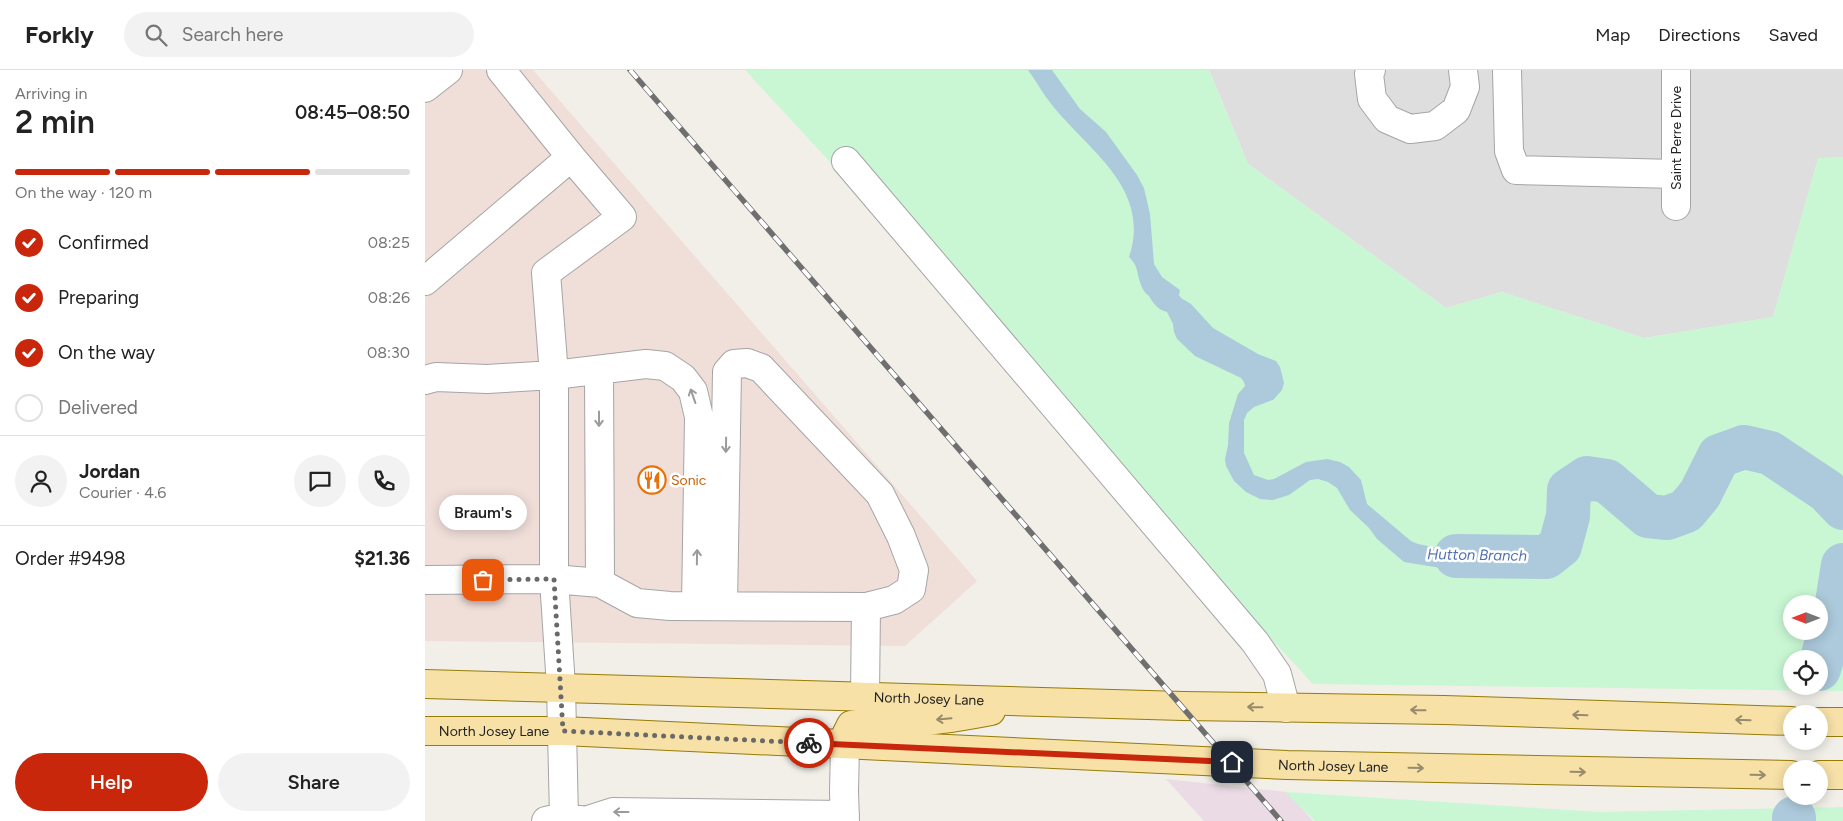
<!DOCTYPE html>
<html lang="en">
<head>
<meta charset="utf-8">
<style>
	body { margin:0; font-family:Figtree,sans-serif; background:#f2f2f2; color:#222; height:100vh; display:flex; flex-direction:column; font-size:19px; white-space:nowrap }
	* { box-sizing:border-box; margin:0 }
	p { font-size:16px; color:#767676 }
	.icon { flex:none; width:28px; height:28px; fill:none; stroke:currentColor; stroke-width:2; stroke-linecap:round; stroke-linejoin:round }
	.map { position:relative; flex:1; overflow:hidden }
	.details { display:flex; flex-direction:column; background:#fff; width:425px }
	.details>* { flex:none }
	.needle { width:32px; rotate:270deg }
	.tools { position:absolute; left:1358px; top:525px; display:grid; gap:10px }
	.tools a { display:grid; place-items:center; width:45px; height:45px; border-radius:50%; background:#fff; box-shadow:0 2px 12px #0003; font-size:25px }
	.pin { position:absolute; display:grid; place-items:center; width:42px; height:42px; color:#fff; margin:-21px; border-radius:10px; box-shadow:0 2px 8px #0006 }
	.courier { position:absolute; display:grid; place-items:center; width:50px; height:50px; margin:-25px; border:4px solid #c8270b; border-radius:50%; background:#fff; color:#222; box-shadow:0 1px 6px #0007 }
	.bubble { position:absolute; height:35px; border-radius:18px; background:#fff; box-shadow:0 2px 12px #0003; font-size:16px; font-weight:600; line-height:35px; text-align:center }
	.summary em { font-style:normal; font-weight:600 }
	.summary div { display:flex; flex-direction:column-reverse }
	.summary { display:flex; align-items:center; justify-content:space-between; height:85px; padding:0 15px }
	h1 { font-size:32px; font-weight:600; line-height:38px }
	.bar { display:grid; grid-template-columns:repeat(4,1fr); gap:8px 5px; align-content:center; height:60px; padding:0 15px }
	.bar i { height:6px; border-radius:4px; background:#e0e0e0 }
	.bar .selected { background:#c8270b }
	.bar p { grid-column:span 4 }
	.line { display:flex; align-items:center; gap:12px; padding:0 15px; border-top:1px solid #e0e0e0 }
	.line div { flex:1 }
	.round { display:grid; place-items:center; flex:none; width:52px; height:52px; border-radius:26px; background:#f2f2f2 }
	ol { padding:0 15px; list-style:none }
	li { display:flex; align-items:center; gap:15px; height:55px }
	li p { margin-inline-start:auto }
	li .icon { padding:5px; border-radius:50%; background:#c8270b; color:#fff; stroke-width:4 }
	li:last-child { color:#767676 }
	li i { width:28px; height:28px; border:2px solid #e0e0e0; border-radius:50% }
	.action { display:flex; gap:10px; margin-top:auto; padding:10px 15px }
	.action a { flex:1; height:58px; border-radius:30px; background:#c8270b; color:#fff; font-size:20px; font-weight:600; line-height:58px; text-align:center }
	.action a+a { background:#f2f2f2; color:#222 }
	header { display:flex; align-items:center; gap:30px; box-sizing:border-box; height:70px; padding:0 25px; background:#fff; border-bottom:1px solid #e0e0e0 }
	header strong { font-size:24px }
	nav { display:flex; gap:28px; margin-inline-start:auto; font-size:18px }
	.search { width:350px; height:45px; background:#f2f2f2; display:flex; align-items:center; gap:12px; box-sizing:border-box; padding:0 18px; border-radius:28px; color:#767676; font-size:19px }
	main { display:flex; flex:1; min-height:0 }
	.map>svg:first-child { display:block }
	.residential { fill:#dfdede }
	.commercial { fill:#f0ded9 }
	.industrial { fill:#eadbe5 }
	.park { fill:#c9f7d4; fill-rule:evenodd }
	.water { fill:#accadc }
	.lines { fill:none; stroke-linecap:round; stroke-linejoin:round }
	.river { stroke:#accadc; stroke-width:44 }
	.minor-casing { stroke:#a5a5a5; stroke-width:30 }
	.major-casing { stroke:#967c08; stroke-width:30 }
	.minor { stroke:#fff; stroke-width:28 }
	.major { stroke:#f7e1a7; stroke-width:28 }
	.rail-casing { stroke:#6f6f6f; stroke-width:5.5 }
	.rail { stroke:#fff; stroke-width:4; stroke-dasharray:11; stroke-linecap:butt }
	.oneway { stroke:#9b9b9b }
	.oneway2 { stroke:#978b6b }
	.done { stroke:#6a6967; stroke-width:5; stroke-dasharray:0 9 }
	.route { stroke:#c8270b; stroke-width:6 }
	.labels { text-anchor:middle; dominant-baseline:central; stroke-width:5; stroke-linejoin:round; paint-order:stroke }
	.street-label { font-size:14px; fill:#212121; stroke:#fff }
	.food-label { font-size:14px; fill:#c56008; stroke:#fff; text-anchor:start }
	.water-label { font-size:15px; font-style:italic; fill:#5172ad; stroke:#fff }
</style>
</head>
<body>
<header>
<strong>Forkly</strong>
<div class="search"><svg class="icon" aria-label="search" viewBox="0 0 24 24"><circle cx="10" cy="10" r="6"/><path d="M15 15l6 6"/></svg>Search here</div>
<nav><a>Map</a><a>Directions</a><a>Saved</a></nav>
</header>
<main>
<section class="details">
<div class="summary"><div><h1>2 min</h1><p>Arriving in</p></div><em>08:45–08:50</em></div>
<div class="bar"><i class="selected"></i><i class="selected"></i><i class="selected"></i><i></i><p>On the way · 120 m</p></div>
<ol>
<li><svg class="icon" aria-label="check" viewBox="0 0 24 24"><path d="M5 12l5 5 9-10"/></svg>Confirmed<p>08:25</p></li>
<li><svg class="icon" aria-label="check" viewBox="0 0 24 24"><path d="M5 12l5 5 9-10"/></svg>Preparing<p>08:26</p></li>
<li><svg class="icon" aria-label="check" viewBox="0 0 24 24"><path d="M5 12l5 5 9-10"/></svg>On the way<p>08:30</p></li>
<li><i></i>Delivered</li>
</ol>
<div class="line" style="height:90px"><a class="round"><svg class="icon" aria-label="person" viewBox="0 0 24 24"><circle cx="12" cy="8" r="4"/><path d="M4 21q1-7 8-7t8 7"/></svg></a><div><b>Jordan</b><p>Courier · 4.6</p></div><a class="round"><svg class="icon" aria-label="chat" viewBox="0 0 24 24"><path d="M4 5h16v11H9l-5 4z"/></svg></a><a class="round"><svg class="icon" aria-label="phone" viewBox="0 0 24 24"><path d="M5 4h4l2 5-3 2q2 4 5 5l2-3 5 2v4C11 20 4 13 5 4z"/></svg></a></div>
<div class="line" style="height:65px"><div>Order #9498</div><b>$21.36</b></div>
<div class="action"><a>Help</a><a>Share</a></div>
</section>
<div class="map">
<svg width="1418" height="751" viewBox="0 0 1418 751">
	<rect width="100%" height="100%" fill="#f1efe8"/>
	<!-- residential -->
	<path class="residential" d="M784,0H1418V87L1393,89L1348,247L1219,268L1077,222L1021,238L823,94Z"/>
	<!-- commercial -->
	<path class="commercial" d="M0,0H108L552,511L480,576L0,571Z"/>
	<!-- industrial -->
	<path class="industrial" d="M741,709L862,722L888,751H779Z"/>
	<!-- park -->
	<path class="park" d="M320,0H784L823,94L1021,238L1077,222L1219,268L1348,247L1393,88L1418,87V621L888,614ZM1366,534H1394V561H1366ZM1366,589H1394V616H1366Z
		M860,722L1175,742L1418,737V751H890Z"/>
	<!-- water -->
	<path class="water" d="M603,0H627L655,39L681,62L712,105L719,118L725,144L729,194L737,207L755,220L754,225L756,228L766,234L788,258L833,284L851,291L855,297L859,313L857,320L848,330L829,337L822,343L819,350V383L829,405L843,410L849,409L881,392L902,389L915,392L924,397L936,410L942,434L986,471L993,474L1037,483L1065,475L1091,474V505H1073L1058,502L1028,500L979,492L952,469L944,458L925,440L912,418L903,412L893,409L885,410L864,425L848,430L835,429L821,422L809,411L801,396L800,389L803,375L804,353L813,324L820,316L819,312L816,308L770,286L752,269L749,262L748,254L742,242C733,240 728,233 724,226C715,220 714,207 711,197C710,194 707,190 704,187C727,119 664,81 627,35C618,24 611,11 603,0Z"/>
	<g class="lines">
		<!-- river -->
		<path class="river" d="M1031,486L1121,487L1135,476L1143,446L1144,420L1162,408L1182,411L1223,446L1242,448L1261,441L1275,424L1294,386L1319,377L1345,383L1402,421L1418,438
			M1394,599L1411,539L1418,495
			M1369,751V748"/>
		<!-- minor casing -->
		<g class="minor-casing">
			<path id="minor" d="M946,0L944,4L947,29L962,49L985,59L1010,56L1031,40L1040,17L1038,0
				M1082,0L1084,81L1091,100L1251,104
				M1251,0V136
				M0,18L23,0
				M421,91L830,572L852,604L861,638
				M0,211L146,87L76,0
				M174,300L175,513
				M0,310L11,307L62,309L129,305L221,294L240,296L258,308L268,321L274,347L271,536
				M0,510L129,509L175,513L212,533L245,536L441,537L440,626
				M298,536L302,302L309,294L322,293L336,298L455,424L476,466L489,500L486,519L469,530L441,537
				M420,674L419,722L420,751
				M139,747L136,617L129,509V305L121,203L197,147L146,87
				M121,751L139,747L160,751L188,742L420,745"/>
		</g>
		<!-- major casing -->
		<g class="major-casing">
			<g id="major">
				<path id="s1" d="M0,614L758,636L1019,640L1366,651"/>
				<path d="M1394,652H1418"/>
				<path id="s2" d="M0,661H138L862,695L1366,705"/>
				<path d="M420,674L421,665L426,655C442,652 457,654 473,653C504,652 535,647 566,641"/>
				<path d="M1394,705H1418"/>
			</g>
		</g>
		<!-- minor -->
		<use href="#minor" class="minor"/>
		<!-- major -->
		<use href="#major" class="major"/>
		<!-- rail casing -->
		<g class="rail-casing">
			<path id="rail" d="M205,0L856,751"/>
		</g>
		<!-- rail -->
		<use href="#rail" class="rail"/>
	</g>
	<!-- one-way arrows -->
	<defs><path id="oneway-shaft" d="M-6 0H5M1.5-3L5.5 0L1.5 3" fill="none" stroke-width="1.6" stroke-linecap="round" stroke-linejoin="round" transform="scale(1.25)"/></defs>
	<g class="oneway">
		<use href="#oneway-shaft" transform="translate(268 326) rotate(-109)"/>
		<use href="#oneway-shaft" transform="translate(174 349) rotate(90)"/>
		<use href="#oneway-shaft" transform="translate(301 375) rotate(91)"/>
		<use href="#oneway-shaft" transform="translate(272 487) rotate(-89)"/>
		<use href="#oneway-shaft" transform="translate(196 742) rotate(180)"/>
	</g>
	<g class="oneway2">
		<use href="#oneway-shaft" transform="translate(830 637) rotate(-179)"/>
		<use href="#oneway-shaft" transform="translate(993 640) rotate(-179)"/>
		<use href="#oneway-shaft" transform="translate(1155 645) rotate(-178)"/>
		<use href="#oneway-shaft" transform="translate(519 649) rotate(175)"/>
		<use href="#oneway-shaft" transform="translate(1318 650) rotate(-178)"/>
		<use href="#oneway-shaft" transform="translate(991 698) rotate(1)"/>
		<use href="#oneway-shaft" transform="translate(1153 702) rotate(1)"/>
		<use href="#oneway-shaft" transform="translate(1333 705) rotate(1)"/>
	</g>
	<g class="lines">
		<!-- done -->
		<path class="done" d="M58,510L129,509L138,661L384,673"/>
		<!-- route -->
		<path class="route" d="M384,673L807,692"/>
	</g>
	<!-- icons -->
	<defs>
		<g id="restaurant-ring" transform="scale(1.4375)"><circle r="9.5" fill="#fff" stroke="#e8710a" stroke-width="1.5"/><path d="M-5-6h1v4h1v-4h1v4h1v-4h1v5L-1.5 .5V6h-2V.5L-5-1ZM5-6V6H3V1.5H1.5Q1.5-4 5-6Z" fill="#e8710a"/></g>
	</defs>
	<g fill-rule="evenodd">
		<use href="#restaurant-ring" x="227" y="410"/>
	</g>
	<g class="labels">
		<!-- street labels -->
		<g class="street-label">
			<text transform="translate(1251 68) rotate(-90)">Saint Perre Drive</text>
			<text stroke="none"><textPath href="#s1" startOffset="504">North Josey Lane</textPath></text>
			<text stroke="none"><textPath href="#s2" startOffset="69">North Josey Lane</textPath></text>
			<text stroke="none"><textPath href="#s2" startOffset="909">North Josey Lane</textPath></text>
		</g>
		<!-- food labels -->
		<g class="food-label">
			<text x="246" y="410">Sonic</text>
		</g>
		<!-- water labels -->
		<g class="water-label">
			<text transform="translate(1052 485) rotate(1)">Hutton Branch</text>
		</g>
	</g>
</svg>
<div class="tools">
<a><svg class="needle" viewBox="-14 -14 28 28"><path d="M0-13l5 13h-10z" fill="#e53935"/><path d="M0 13l5-13h-10z" fill="#767676"/></svg></a>
<a><svg class="icon" aria-label="locate" viewBox="0 0 24 24"><circle cx="12" cy="12" r="6"/><path d="M12 2v4M12 18v4M2 12h4M18 12h4"/></svg></a>
<a>+</a>
<a>−</a>
</div>
<div class="pin" style="left:58px;top:510px;background:#ea580c"><svg class="icon" aria-label="bag" viewBox="0 0 24 24"><path d="M5 8h14l-1 12H6zM9 8a3 3 0 0 1 6 0"/></svg></div>
<div class="pin" style="left:807px;top:692px;background:#1f2937"><svg class="icon" aria-label="home" viewBox="0 0 24 24"><path d="M3 11l9-7 9 7M6 9v11h12V9"/></svg></div>
<div class="courier" style="left:384px;top:673px"><svg class="icon" aria-label="bike" viewBox="0 0 24 24"><circle cx="6" cy="16" r="4"/><circle cx="18" cy="16" r="4"/><path d="M6 16l4-8h5l3 8M10 8l3 8H6M13 5h3"/></svg></div>
<div class="bubble" style="left:14px;top:425px;width:88px">Braum's</div>
</div>
</main>
</body>
</html>
